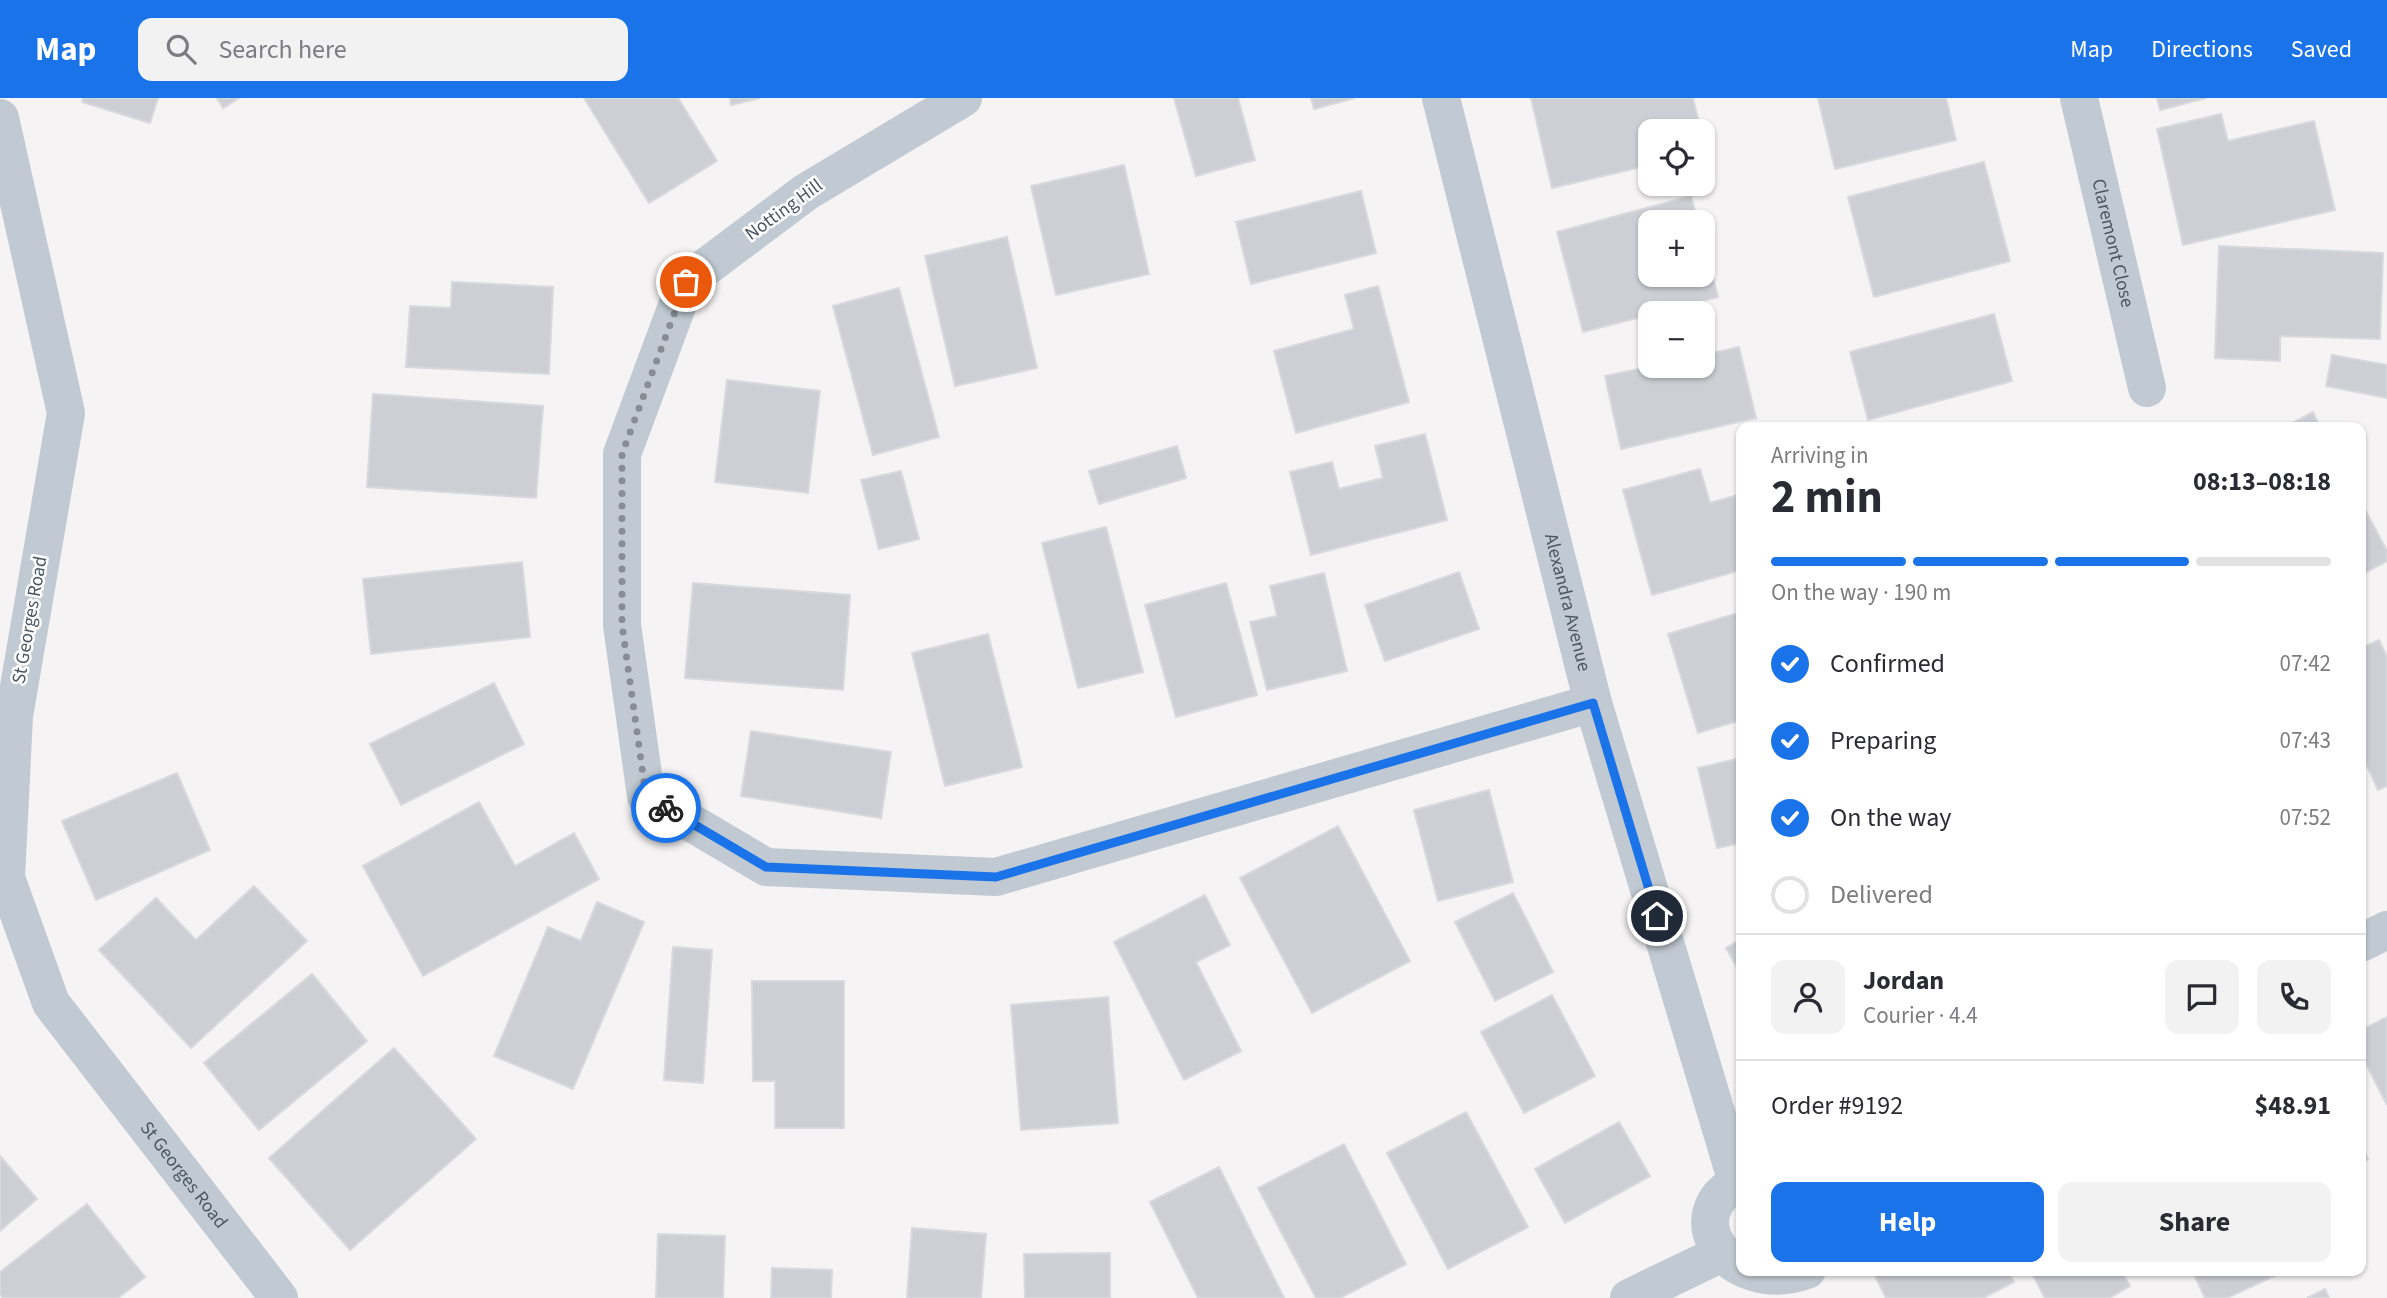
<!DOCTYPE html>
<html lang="en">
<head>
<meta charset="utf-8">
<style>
	body { margin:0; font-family:"Source Sans 3",sans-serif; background:#f2f2f3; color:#2b2b33; height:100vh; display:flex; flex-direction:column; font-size:26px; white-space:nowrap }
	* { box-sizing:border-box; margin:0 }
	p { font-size:23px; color:#7c7c81 }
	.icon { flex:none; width:38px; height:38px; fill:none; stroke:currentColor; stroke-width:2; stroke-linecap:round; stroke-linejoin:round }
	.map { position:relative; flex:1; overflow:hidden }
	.panel { position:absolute; left:1736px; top:324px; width:630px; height:854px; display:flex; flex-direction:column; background:#fff; border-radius:14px; box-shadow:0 2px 5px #0004 }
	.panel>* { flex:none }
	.tools { position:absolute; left:1638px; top:21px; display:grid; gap:14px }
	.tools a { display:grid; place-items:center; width:77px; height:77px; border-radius:14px; background:#fff; box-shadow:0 2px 5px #0004; font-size:35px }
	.pin { position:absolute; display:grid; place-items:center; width:60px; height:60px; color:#fff; margin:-30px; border:4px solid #fff; border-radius:50%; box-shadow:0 2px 7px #0007 }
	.courier { position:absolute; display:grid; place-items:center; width:70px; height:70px; margin:-35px; border:5px solid #1a73e8; border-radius:50%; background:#fff; color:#222; box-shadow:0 2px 9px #0007 }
	.summary em { font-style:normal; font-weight:700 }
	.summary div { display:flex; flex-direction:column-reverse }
	.summary { display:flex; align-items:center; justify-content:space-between; height:119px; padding:0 35px }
	h1 { font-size:46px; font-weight:700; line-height:52px }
	.bar { display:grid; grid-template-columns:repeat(4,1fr); gap:10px 7px; align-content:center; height:84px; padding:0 35px }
	.bar i { height:9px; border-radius:5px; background:#e1e1e2 }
	.bar .active { background:#1a73e8 }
	.bar p { grid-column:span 4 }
	.line { display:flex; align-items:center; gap:18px; padding:0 35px; border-top:2px solid #e1e1e2 }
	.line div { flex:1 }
	.round { display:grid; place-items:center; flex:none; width:74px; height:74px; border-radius:14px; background:#f2f2f3 }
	ol { padding:0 35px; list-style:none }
	li { display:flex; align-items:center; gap:21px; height:77px }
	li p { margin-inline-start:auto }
	li .icon { padding:7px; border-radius:50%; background:#1a73e8; color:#fff; stroke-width:4 }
	li:last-child { color:#7c7c81 }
	li i { width:38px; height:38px; border:4px solid #e1e1e2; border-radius:50% }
	.button { display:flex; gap:14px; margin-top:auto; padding:14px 35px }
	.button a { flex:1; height:80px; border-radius:14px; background:#1a73e8; color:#fff; font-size:28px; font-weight:700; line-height:80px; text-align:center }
	.button a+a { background:#f2f2f3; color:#2b2b33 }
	header { display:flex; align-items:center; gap:42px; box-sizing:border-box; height:98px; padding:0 35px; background:#1a73e8; color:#fff }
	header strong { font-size:33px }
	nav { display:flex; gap:38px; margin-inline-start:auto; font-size:24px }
	.search { width:490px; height:63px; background:#f2f2f3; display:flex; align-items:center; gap:18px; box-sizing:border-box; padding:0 24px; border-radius:14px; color:#7c7c81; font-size:26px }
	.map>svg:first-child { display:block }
	.building { fill:#cdcfd5; stroke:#d7d9de; stroke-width:2 }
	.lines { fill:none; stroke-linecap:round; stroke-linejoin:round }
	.minor { stroke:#c1cad2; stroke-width:38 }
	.done { stroke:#868d94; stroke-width:7; stroke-dasharray:0 12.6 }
	.route { stroke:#1a73e8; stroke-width:9 }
	.labels { text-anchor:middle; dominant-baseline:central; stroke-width:5; stroke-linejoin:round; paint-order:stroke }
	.street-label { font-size:19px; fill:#4a5661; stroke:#fff }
</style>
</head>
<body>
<header>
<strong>Map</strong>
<div class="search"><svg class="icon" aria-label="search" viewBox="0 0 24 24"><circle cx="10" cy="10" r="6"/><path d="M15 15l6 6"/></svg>Search here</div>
<nav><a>Map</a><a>Directions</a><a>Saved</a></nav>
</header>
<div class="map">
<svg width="2387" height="1200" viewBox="0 0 2387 1200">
	<rect width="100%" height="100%" fill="#f5f3f3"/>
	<!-- building -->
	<path class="building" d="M83,0H158L150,25L82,4Z
		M217,0H239L223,10Z
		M584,0H678L717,63L649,105Z
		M730,0H760L731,7Z
		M1174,0H1238L1255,62L1196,78Z
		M1311,0H1355L1314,11Z
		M1531,0H1693L1701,33H1650V67L1552,90Z
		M1818,0H1946L1956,42L1835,71Z
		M2157,0H2206L2160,12Z
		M2221,16L2228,43L2314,23L2335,112L2183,147L2157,31Z
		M1984,64L2010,163L1874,199L1848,99Z
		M1124,67L1149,176L1056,197L1031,88Z
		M1361,93L1376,155L1251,186L1236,124Z
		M1691,98L1698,124H1650V177H1703V142L1718,199L1583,234L1557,134Z
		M1007,139L1037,270L955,288L925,158Z
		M2219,148L2383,155L2380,241L2280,238V263L2215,260Z
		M452,184L553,189L549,276L406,269L410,208L451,210Z
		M1378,188L1409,304L1296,335L1274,253L1354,231L1345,197Z
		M899,190L939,339L873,357L833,208Z
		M1994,216L2012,283L1868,322L1850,254Z
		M1739,249L1756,320L1621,351L1605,278L1653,268H1703V257Z
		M2332,257L2387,267V300L2326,288Z
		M727,282L820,293L808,395L715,384Z
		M373,296L543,308L536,400L367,389Z
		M2313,314L2320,329H2285Z
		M1425,336L1447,422L1311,457L1290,374L1332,364L1339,391L1383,380L1375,348Z
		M1177,348L1186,380L1099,406L1089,373Z
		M1700,371L1710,405L1741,396V472L1652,497L1623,392Z
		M901,373L919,441L879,451L861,382Z
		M2361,404L2387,453V463L2361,477Z
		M1106,429L1143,574L1078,590L1042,445Z
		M522,464L530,539L371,556L363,481Z
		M1459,474L1479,531L1385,563L1365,507Z
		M1324,475L1347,573L1267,592L1250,524L1277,518L1270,488Z
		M693,485L850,497L843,592L685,580Z
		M1226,485L1257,597L1176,619L1145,507Z
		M1741,514V622L1698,635L1668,536Z
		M988,536L1022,669L945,688L912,555Z
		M2379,542L2387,559V688L2378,692L2361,655V550Z
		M494,585L524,646L401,707L370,646Z
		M751,633L891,654L881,720L741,698Z
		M1741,660V745L1717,750L1698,670Z
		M177,675L210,752L96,802L62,723Z
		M1489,692L1513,784L1438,803L1414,712Z
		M479,704L515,768L574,735L599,781L423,878L363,768Z
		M1338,728L1410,863L1312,915L1240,780Z
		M254,788L307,843L191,950L99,852L156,800L196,842Z
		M1513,795L1553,874L1495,903L1455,824Z
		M1205,797L1230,847L1196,864L1241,953L1184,982L1114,844Z
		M597,804L644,824L573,991L494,958L548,829L581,843Z
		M1741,841V876L1726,850Z
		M673,849L712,852L703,985L664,982Z
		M312,876L367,943L259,1032L204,965Z
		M752,883H844V1030H775V983H753Z
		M1552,897L1595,978L1524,1015L1481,934Z
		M1108,899L1118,1025L1021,1032L1011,907Z
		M2387,919V1007L2361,956V932Z
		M394,950L476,1041L350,1152L269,1060Z
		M1466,1014L1528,1129L1448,1171L1387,1055Z
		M1619,1024L1650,1078L1565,1125L1535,1071Z
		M1344,1046L1406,1166L1340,1200H1316L1258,1090Z
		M2361,1046L2368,1061L2361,1065Z
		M0,1058L37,1101L0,1133Z
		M1219,1069L1284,1200H1198L1150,1104Z
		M87,1106L145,1179L118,1200H3L0,1196V1174Z
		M912,1130L986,1136L981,1200H907Z
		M658,1136L725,1138L723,1200H656Z
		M1110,1155V1200H1025L1024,1156Z
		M772,1170L832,1172L831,1200H771Z
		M1872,1172H2008L2014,1184L1983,1200H1886Z
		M2030,1172H2121L2130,1188L2109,1200H2045Z
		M2192,1172H2287L2227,1200H2205Z
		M2325,1191L2329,1200H2307Z"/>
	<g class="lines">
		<!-- minor -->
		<g class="minor">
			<path d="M963,0L806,94L686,184L622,356V527L646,698L766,769L996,779L1593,605"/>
			<path id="s1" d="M1441,0L1593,605L1737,1084"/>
			<path id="s2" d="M2079,0L2147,290"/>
			<path id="s3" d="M0,20L66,315L14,618L6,780L51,905L279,1200"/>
			<path d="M2361,845L2387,832"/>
			<path d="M1741,1083C1672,1116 1730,1200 1807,1172"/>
			<path d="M1629,1200L1716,1158"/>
		</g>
	</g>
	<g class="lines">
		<!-- done -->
		<path class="done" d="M666,710L646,698L622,527V356L686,184"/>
		<!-- route -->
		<path class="route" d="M666,710L766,769L996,779L1593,605L1657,818"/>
	</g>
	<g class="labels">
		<!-- street labels -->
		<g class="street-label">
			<text transform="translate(784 112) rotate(-36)">Notting Hill</text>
			<text stroke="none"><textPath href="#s2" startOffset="149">Claremont Close</textPath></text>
			<text stroke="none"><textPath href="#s1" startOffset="520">Alexandra Avenue</textPath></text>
			<text transform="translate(30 522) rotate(-80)">St Georges Road</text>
			<text stroke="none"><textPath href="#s3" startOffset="1122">St Georges Road</textPath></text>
		</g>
	</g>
</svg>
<div class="tools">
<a><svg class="icon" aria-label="locate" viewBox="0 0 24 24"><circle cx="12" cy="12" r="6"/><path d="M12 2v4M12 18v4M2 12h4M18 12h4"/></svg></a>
<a>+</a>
<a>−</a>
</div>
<div class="pin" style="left:686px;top:184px;background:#ea580c"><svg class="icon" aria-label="bag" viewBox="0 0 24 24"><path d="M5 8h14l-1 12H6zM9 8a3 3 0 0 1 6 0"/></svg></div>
<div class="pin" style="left:1657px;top:818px;background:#1f2937"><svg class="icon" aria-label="home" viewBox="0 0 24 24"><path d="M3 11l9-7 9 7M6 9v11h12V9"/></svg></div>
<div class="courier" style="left:666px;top:710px"><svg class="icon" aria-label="bike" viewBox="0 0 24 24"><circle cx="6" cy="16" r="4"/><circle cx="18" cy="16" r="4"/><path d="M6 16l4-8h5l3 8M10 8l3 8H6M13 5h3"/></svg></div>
<section class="panel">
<div class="summary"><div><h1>2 min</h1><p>Arriving in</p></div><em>08:13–08:18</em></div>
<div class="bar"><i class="active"></i><i class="active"></i><i class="active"></i><i></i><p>On the way · 190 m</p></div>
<ol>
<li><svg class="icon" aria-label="check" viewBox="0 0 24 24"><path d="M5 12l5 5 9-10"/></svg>Confirmed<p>07:42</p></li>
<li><svg class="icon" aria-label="check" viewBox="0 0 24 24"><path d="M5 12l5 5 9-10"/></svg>Preparing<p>07:43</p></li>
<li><svg class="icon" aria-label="check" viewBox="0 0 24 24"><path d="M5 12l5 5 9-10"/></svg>On the way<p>07:52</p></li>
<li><i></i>Delivered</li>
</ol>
<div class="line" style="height:126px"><a class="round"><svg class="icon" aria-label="person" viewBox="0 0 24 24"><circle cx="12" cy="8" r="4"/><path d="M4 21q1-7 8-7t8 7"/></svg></a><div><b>Jordan</b><p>Courier · 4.4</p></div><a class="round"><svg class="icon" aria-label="chat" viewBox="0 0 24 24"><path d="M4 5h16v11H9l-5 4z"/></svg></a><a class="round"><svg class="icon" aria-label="phone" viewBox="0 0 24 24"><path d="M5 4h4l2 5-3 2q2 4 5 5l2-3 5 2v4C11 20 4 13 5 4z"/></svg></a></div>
<div class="line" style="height:91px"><div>Order #9192</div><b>$48.91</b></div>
<div class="button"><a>Help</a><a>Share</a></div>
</section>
</div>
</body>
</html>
